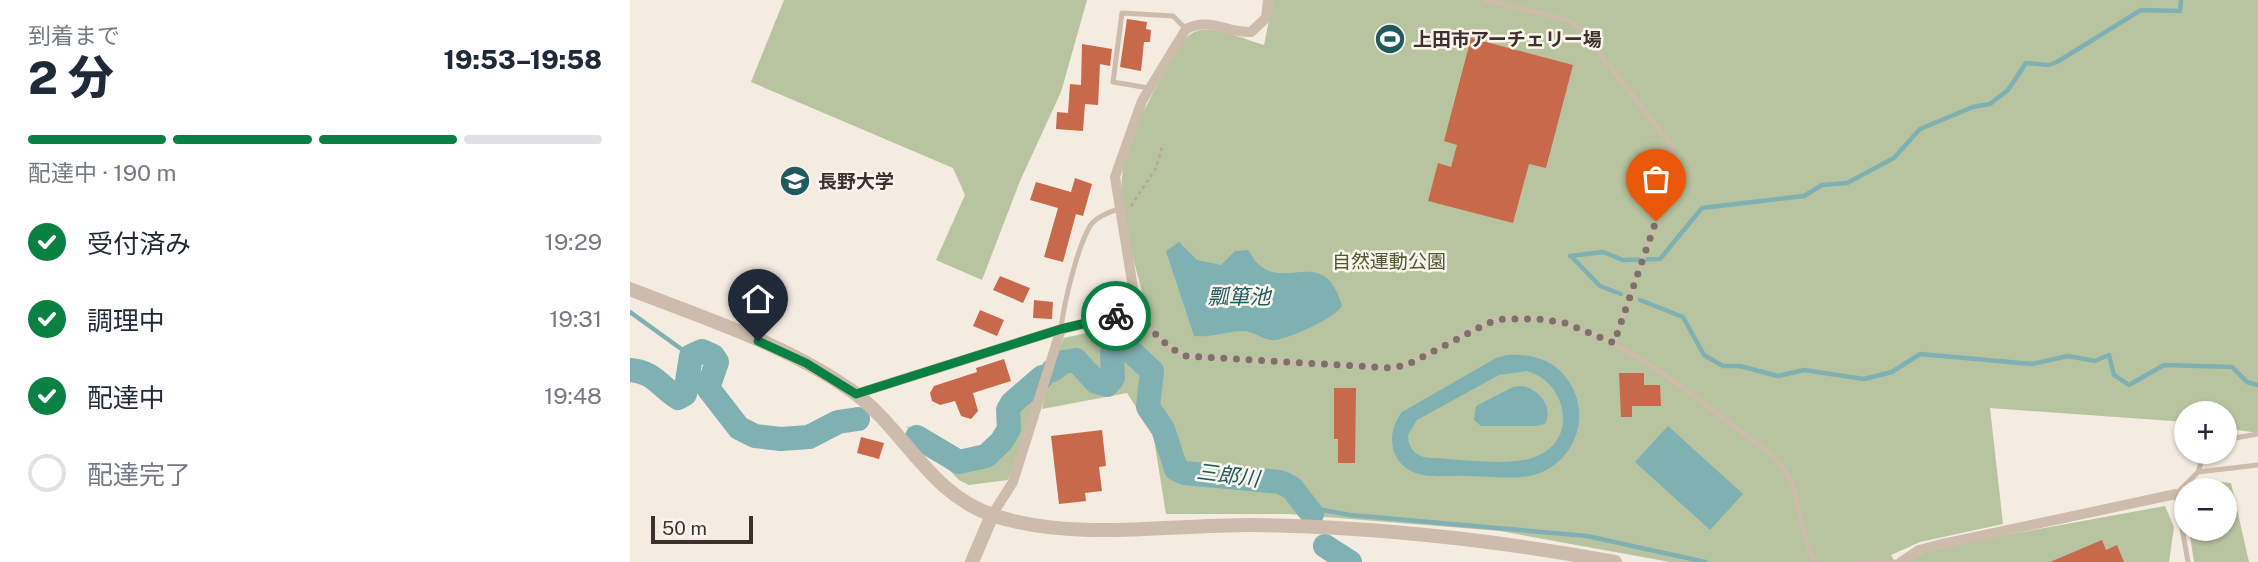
<!DOCTYPE html>
<html lang="ja">
<head>
<meta charset="utf-8">
<style>
	body { margin:0; font-family:"Public Sans","Noto Sans JP",sans-serif; background:#f2f2f3; color:#1f2937; height:100vh; display:flex; flex-direction:column; font-size:26px; white-space:nowrap }
	* { box-sizing:border-box; margin:0 }
	p { font-size:23px; color:#747a83 }
	.icon { flex:none; width:38px; height:38px; fill:none; stroke:currentColor; stroke-width:2; stroke-linecap:round; stroke-linejoin:round }
	.map { position:relative; flex:1; overflow:hidden }
	.drawer { display:flex; flex-direction:column; background:#fff; width:630px }
	.drawer>* { flex:none }
	.fabs { position:absolute; left:1544px; top:401px; display:grid; gap:14px }
	.fabs a { display:grid; place-items:center; width:63px; height:63px; border-radius:50%; background:#fff; box-shadow:0 2px 5px #0004; font-size:35px }
	.scale { position:absolute; left:21px; bottom:18px; width:102px; box-sizing:border-box; padding-left:7px; border:4px solid #3b302b; border-top:0; font-size:19px; line-height:24px; white-space:nowrap; color:#3b302b; -webkit-text-stroke:5px #fbf5ee; paint-order:stroke }
	.pin { position:absolute; display:grid; place-items:center; width:60px; height:60px; color:#fff; margin:-72px -30px; border-radius:50% 50% 50% 0; rotate:-45deg; box-shadow:0 0 7px #0007 }
	.pin .icon { rotate:45deg }
	.courier { position:absolute; display:grid; place-items:center; width:70px; height:70px; margin:-35px; border:5px solid #0b8043; border-radius:50%; background:#fff; color:#222; box-shadow:0 2px 9px #0007 }
	.head em { font-style:normal; font-weight:800 }
	.head div { display:flex; flex-direction:column-reverse }
	.head { display:flex; align-items:center; justify-content:space-between; height:119px; padding:0 28px }
	h1 { font-size:46px; font-weight:800; line-height:52px }
	.bar { display:grid; grid-template-columns:repeat(4,1fr); gap:10px 7px; align-content:center; height:84px; padding:0 28px }
	.bar i { height:9px; border-radius:5px; background:#e0e1e3 }
	.bar .active { background:#0b8043 }
	.bar p { grid-column:span 4 }
	ol { padding:0 28px; list-style:none }
	li { display:flex; align-items:center; gap:21px; height:77px }
	li p { margin-inline-start:auto }
	li .icon { padding:7px; border-radius:50%; background:#0b8043; color:#fff; stroke-width:4 }
	li:last-child { color:#747a83 }
	li i { width:38px; height:38px; border:4px solid #e0e1e3; border-radius:50% }
	main { display:flex; flex:1; min-height:0 }
	.map>svg:first-child { display:block }
	.green { fill:#b8c4a0 }
	.water { fill:#7fb0b2; fill-rule:evenodd }
	.lines { fill:none; stroke-linecap:round; stroke-linejoin:round }
	.stream { stroke:#7fb0b2; stroke-width:4.5 }
	.river { stroke:#7fb0b2; stroke-width:24 }
	.building { fill:#c8694b }
	.path { stroke:#b9a596; stroke-width:2.5; stroke-dasharray:3.5 3.5; stroke-linecap:butt }
	.service { stroke:#cdbbac; stroke-width:5 }
	.minor { stroke:#cdbbac; stroke-width:10 }
	.tertiary { stroke:#cdbbac; stroke-width:14 }
	.done { stroke:#7c716b; stroke-width:7; stroke-dasharray:0 12.6 }
	.route { stroke:#0b8043; stroke-width:9 }
	.labels { text-anchor:middle; dominant-baseline:central; stroke-width:5; stroke-linejoin:round; paint-order:stroke }
	.poi-label { font-size:19px; font-weight:bold; fill:#3b302b; stroke:#fbf5ee; text-anchor:start }
	.park-label { font-size:19px; fill:#4a5a2e; stroke:#fbf5ee }
	.water-label { font-size:21px; font-style:italic; fill:#1f5a5e; stroke:#fbf5ee }
</style>
</head>
<body>
<main>
<section class="drawer">
<div class="head"><div><h1>2 分</h1><p>到着まで</p></div><em>19:53–19:58</em></div>
<div class="bar"><i class="active"></i><i class="active"></i><i class="active"></i><i></i><p>配達中 · 190 m</p></div>
<ol>
<li><svg class="icon" aria-label="check" viewBox="0 0 24 24"><path d="M5 12l5 5 9-10"/></svg>受付済み<p>19:29</p></li>
<li><svg class="icon" aria-label="check" viewBox="0 0 24 24"><path d="M5 12l5 5 9-10"/></svg>調理中<p>19:31</p></li>
<li><svg class="icon" aria-label="check" viewBox="0 0 24 24"><path d="M5 12l5 5 9-10"/></svg>配達中<p>19:48</p></li>
<li><i></i>配達完了</li>
</ol>
</section>
<div class="map">
<svg width="1628" height="562" viewBox="0 0 1628 562">
	<rect width="100%" height="100%" fill="#f4ebe1"/>
	<!-- green -->
	<path class="green" d="M154,0H457L431,92L390,181L352,280L306,260L335,195L323,168L121,82Z
		M643,0H1628V433L1594,428V413H1556V422L1360,408L1373,524L1290,542L1261,555L1265,562H1040L870,531L659,514H536L523,433L497,393L412,409L421,367L434,338L519,319C510,280 488,215 492,177C496,140 519,100 537,68C545,55 554,31 572,30C591,28 616,40 634,45Z
		M413,370L404,409L378,480L339,485L329,480L276,426C286,430 298,433 308,438C333,452 340,467 367,442L370,406L374,400Z
		M1573,480L1601,483L1619,562H1564L1559,529L1594,528V490H1558Z
		M1535,506L1544,527L1539,562H1276L1305,548Z"/>
	<!-- water -->
	<path class="water" d="M549,242L567,260L591,265L605,251L618,250C621,254 624,260 628,264C657,291 694,244 712,306C704,319 660,338 645,340C636,342 624,331 614,331C597,331 581,338 564,336L536,251Z
		M877,355C903,353 928,361 941,385C961,419 943,464 904,475C883,480 857,476 835,476C818,475 796,479 781,471C758,459 757,431 772,412L866,358ZM897,371C939,383 949,444 902,458C876,466 829,459 800,458C786,457 778,449 778,435L787,420L869,375Z
		M892,386C909,389 924,407 915,424L907,426H851L844,420L846,406L883,387Z
		M1038,426L1113,494L1080,530L1005,462Z"/>
	<g class="lines">
		<!-- stream -->
		<path class="stream" d="M940,256L973,252L993,260L1030,259L1072,208L1174,196L1192,185L1217,183L1264,158L1290,129L1343,107L1360,104L1378,90L1396,63L1419,65L1427,62L1511,10L1550,11L1551,0
			M941,256L970,286L991,294
			M1010,300L1053,317L1074,355L1093,366H1110L1148,376L1174,370L1234,379L1262,372L1290,354L1402,364L1438,356L1465,361L1479,355L1484,375L1499,385L1534,365L1602,367L1617,382L1628,385
			M0,312L61,356
			M677,507L720,515L957,536L1075,562"/>
		<!-- river -->
		<path class="river" d="M0,370C25,372 30,387 48,398L55,394L61,356L72,351L83,356L87,362L78,388L109,428L125,436L151,439L179,437L208,422L228,419
			M423,370L433,362L446,360L466,382L477,385L483,378L482,352L487,346H495L522,371L518,407L533,429L546,469L555,473L650,482L662,488L682,514
			M287,437L329,462L356,456L371,442L379,429L378,410L382,403L412,377
			M695,546L720,562"/>
	</g>
	<!-- building -->
	<path class="building" d="M497,19L517,22L516,29L521,30L520,42H514L511,71L490,67Z
		M841,38L943,65L916,168L899,164L883,223L798,201L808,163L821,167L827,145L814,141Z
		M452,44L482,49L480,66L470,64L468,105L455,104L453,131L426,129L427,112L438,113L440,84L451,85Z
		M445,178L462,184L453,216L446,214L433,262L414,257L428,208L400,200L406,182L441,192Z
		M370,276L400,288L393,303L363,290Z
		M404,300L423,302L422,319L403,318Z
		M350,310L374,320L367,336L343,326Z
		M374,359L381,381L343,393L348,411L341,419L331,416L325,401L310,405L302,401L300,393L304,386L347,372L346,368Z
		M989,373H1014V385H1030L1031,406H1002V417H991Z
		M704,388H726L725,463H708V439H704Z
		M472,430L476,466L469,467L472,491L455,493L456,501L429,504L421,436Z
		M231,437L254,443L249,459L227,453Z
		M1472,540L1476,550L1487,545L1494,562H1420Z"/>
	<g class="lines">
		<!-- path -->
		<path class="path" d="M501,206L526,168L533,144"/>
		<!-- service -->
		<path class="service" d="M856,0L938,20L950,28L1042,146L1044,168L984,343
			M519,88L483,82L492,13L543,16L556,29
			M507,312C521,330 534,346 555,356L761,368C801,361 830,328 869,320C961,301 1070,403 1141,454C1150,465 1158,474 1163,487C1170,505 1173,551 1187,562
			M431,328C434,303 447,248 460,226C466,217 478,213 488,209
			M1594,445L1605,438L1628,434
			M1568,472L1572,460L1584,452
			M1230,562H1271
			M1558,562L1546,494L1568,472L1628,465"/>
		<!-- minor -->
		<path class="minor" d="M226,394L431,329L507,312L485,177L512,101L556,29C580,17 597,33 621,32L636,18L638,0
			M362,515L383,482L431,329
			M1271,562L1289,550L1308,545L1546,494"/>
		<!-- tertiary -->
		<path class="tertiary" d="M0,289C75,319 156,344 222,391C275,429 298,494 365,516C448,542 540,524 625,525C746,527 866,540 985,562
			M342,562L362,515"/>
	</g>
	<g class="lines">
		<!-- done -->
		<path class="done" d="M486,316L507,312C521,330 534,346 555,356L761,368L777,365L858,323L873,319H909L935,323L984,343L1026,221"/>
		<!-- route -->
		<path class="route" d="M128,341L176,363L226,394L431,329L486,316"/>
	</g>
	<!-- icons -->
	<defs>
		<g id="stadium-disc" transform="scale(1.575)"><circle r="9.5" fill="#1f5a5e" stroke="#fbf5ee"/><path d="M0-5a6.5 5 0 1 0 0 10a6.5 5 0 1 0 0-10ZM-3.5-1.8h7v3.6h-7Z" fill="#fff"/></g>
		<g id="university-disc" transform="scale(1.575)"><circle r="9.5" fill="#1f5a5e" stroke="#fbf5ee"/><path d="M0-5L7-2L0 1L-7-2ZM-4 1L0 2.5L4 1V4Q0 6-4 4Z" fill="#fff"/></g>
	</defs>
	<g fill-rule="evenodd">
		<use href="#stadium-disc" x="760" y="39"/>
		<use href="#university-disc" x="165" y="181"/>
	</g>
	<g class="labels">
		<!-- poi labels -->
		<g class="poi-label">
			<text x="783" y="39">上田市アーチェリー場</text>
			<text x="188" y="181">長野大学</text>
		</g>
		<!-- park labels -->
		<g class="park-label">
			<text x="759" y="261">自然運動公園</text>
		</g>
		<!-- water labels -->
		<g class="water-label">
			<text x="609" y="296">瓢箪池</text>
			<text transform="translate(598 475) rotate(7)">三郎川</text>
		</g>
	</g>
</svg>
<div class="fabs">
<a>+</a>
<a>−</a>
</div>
<div class="scale">50 m</div>
<div class="pin" style="left:1026px;top:221px;background:#ea580c"><svg class="icon" aria-label="bag" viewBox="0 0 24 24"><path d="M5 8h14l-1 12H6zM9 8a3 3 0 0 1 6 0"/></svg></div>
<div class="pin" style="left:128px;top:341px;background:#1f2937"><svg class="icon" aria-label="home" viewBox="0 0 24 24"><path d="M3 11l9-7 9 7M6 9v11h12V9"/></svg></div>
<div class="courier" style="left:486px;top:316px"><svg class="icon" aria-label="bike" viewBox="0 0 24 24"><circle cx="6" cy="16" r="4"/><circle cx="18" cy="16" r="4"/><path d="M6 16l4-8h5l3 8M10 8l3 8H6M13 5h3"/></svg></div>
</div>
</main>
</body>
</html>
